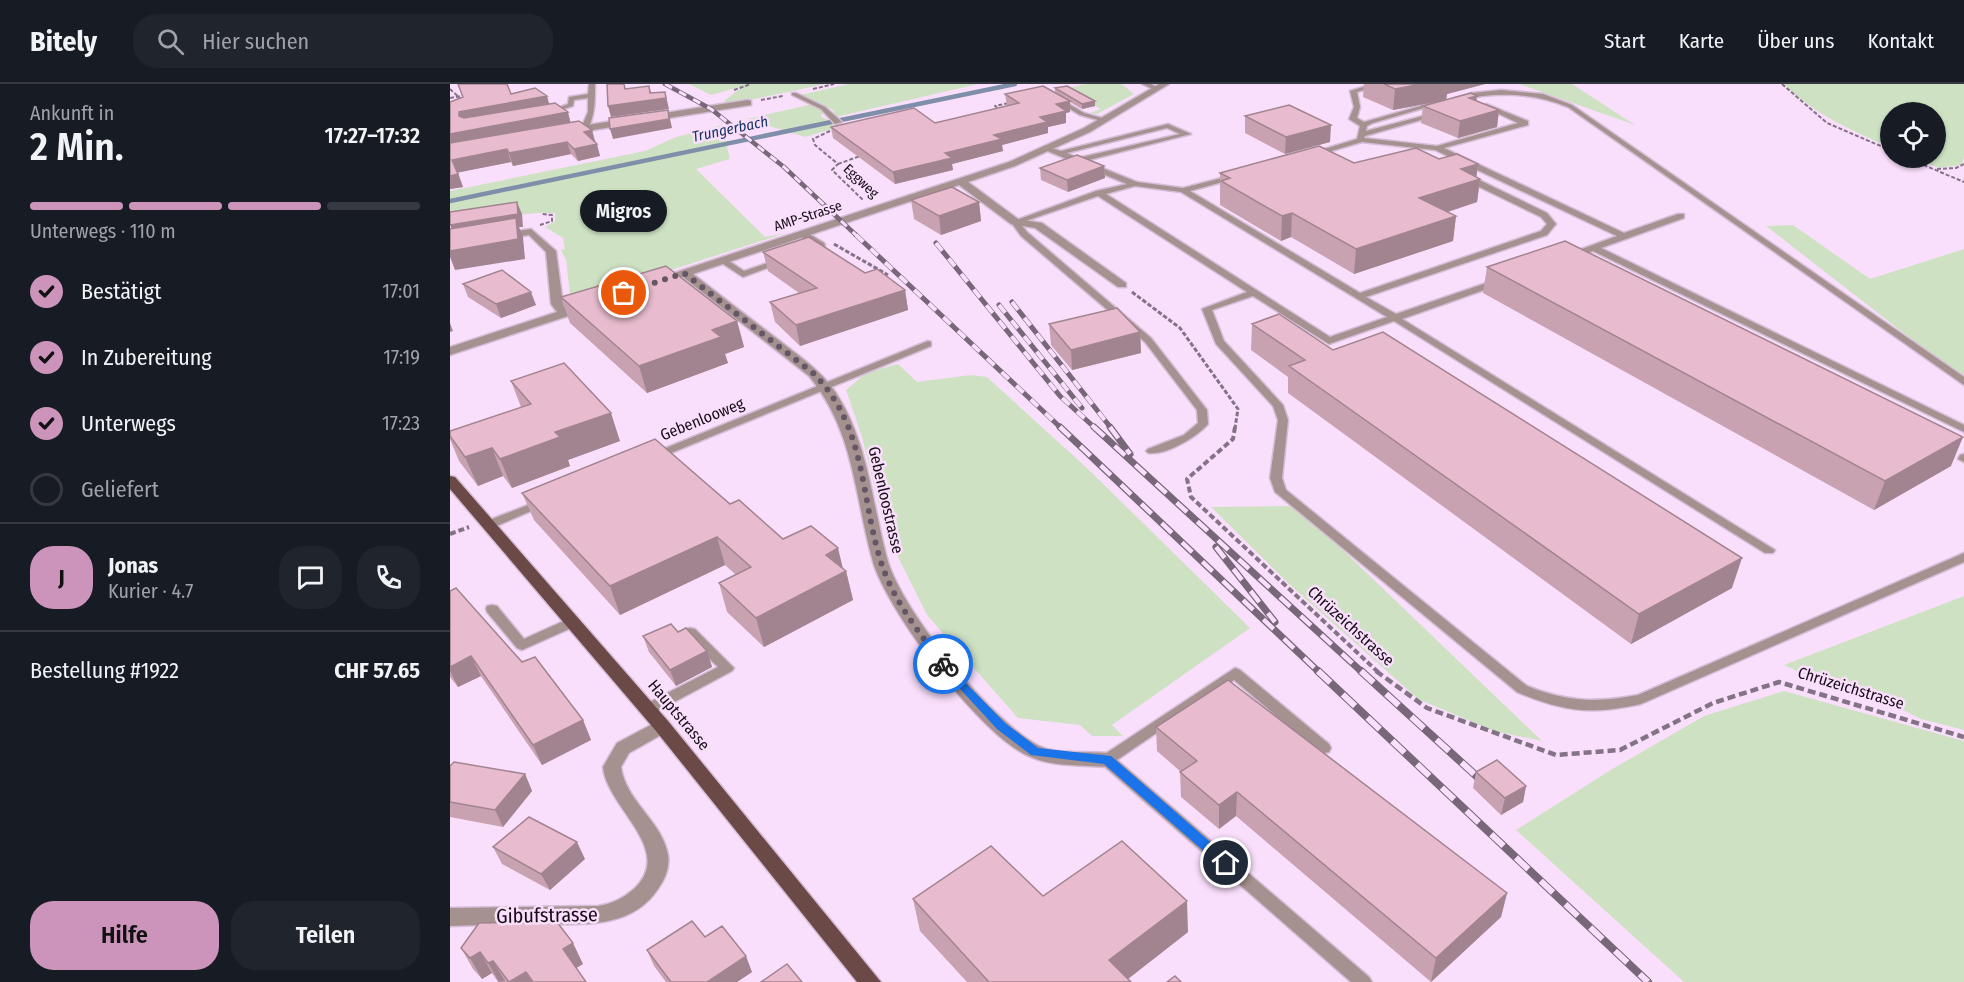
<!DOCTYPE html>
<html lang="de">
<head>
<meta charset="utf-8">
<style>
	body { margin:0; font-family:"Fira Sans Condensed",sans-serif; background:#20242c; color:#f1f3f6; height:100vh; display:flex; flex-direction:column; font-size:22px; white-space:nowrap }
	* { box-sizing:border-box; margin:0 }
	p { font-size:20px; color:#9ea1a6 }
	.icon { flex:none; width:33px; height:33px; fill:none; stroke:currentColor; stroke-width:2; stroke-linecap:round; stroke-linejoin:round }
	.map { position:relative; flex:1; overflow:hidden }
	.details { display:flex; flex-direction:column; background:#171b24; width:450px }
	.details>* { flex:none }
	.buttons { position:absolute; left:1430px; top:18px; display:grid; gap:12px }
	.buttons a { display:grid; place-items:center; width:66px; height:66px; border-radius:50%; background:#171b24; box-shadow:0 2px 4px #0004; font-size:30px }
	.pin { position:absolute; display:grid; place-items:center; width:51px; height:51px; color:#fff; margin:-26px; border:3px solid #fff; border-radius:50%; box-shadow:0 2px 6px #0007 }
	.courier { position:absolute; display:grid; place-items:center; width:60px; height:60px; margin:-30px; border:4px solid #1a73e8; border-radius:50%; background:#fff; color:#222; box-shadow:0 2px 8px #0007 }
	.bubble { position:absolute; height:42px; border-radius:21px; background:#171b24; box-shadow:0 2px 4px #0004; font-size:20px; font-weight:600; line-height:42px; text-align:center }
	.summary em { font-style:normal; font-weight:600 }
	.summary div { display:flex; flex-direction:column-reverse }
	.summary { display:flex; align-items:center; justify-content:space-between; height:102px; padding:0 30px }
	h1 { font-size:39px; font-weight:600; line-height:45px }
	.bar { display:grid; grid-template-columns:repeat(4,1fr); gap:9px 6px; align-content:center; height:72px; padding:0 30px }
	.bar i { height:8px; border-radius:4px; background:#363941 }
	.bar .active { background:#cd94bb }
	.bar p { grid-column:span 4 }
	.line { display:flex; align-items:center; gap:15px; padding:0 30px; border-top:2px solid #363941 }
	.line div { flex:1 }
	.round { display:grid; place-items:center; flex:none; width:63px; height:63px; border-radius:24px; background:#20242c }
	ol { padding:0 30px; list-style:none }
	li { display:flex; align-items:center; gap:18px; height:66px }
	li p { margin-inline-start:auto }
	li .icon { padding:6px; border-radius:50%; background:#cd94bb; color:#111; stroke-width:4 }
	li:last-child { color:#9ea1a6 }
	li i { width:33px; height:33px; border:3px solid #363941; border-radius:50% }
	.action { display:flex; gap:12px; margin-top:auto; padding:12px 30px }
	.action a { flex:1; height:69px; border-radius:24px; background:#cd94bb; color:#111; font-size:24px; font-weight:600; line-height:69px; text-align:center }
	.action a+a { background:#20242c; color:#f1f3f6 }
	header { display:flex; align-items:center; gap:36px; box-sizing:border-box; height:84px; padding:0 30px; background:#171b24; border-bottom:2px solid #363941 }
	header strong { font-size:28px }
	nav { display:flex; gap:33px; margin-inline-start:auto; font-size:21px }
	.search { width:420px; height:54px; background:#20242c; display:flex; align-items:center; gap:15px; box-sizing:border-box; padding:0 21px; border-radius:24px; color:#9ea1a6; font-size:22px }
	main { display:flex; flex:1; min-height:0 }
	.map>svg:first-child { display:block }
	.green { fill:#cee2c3 }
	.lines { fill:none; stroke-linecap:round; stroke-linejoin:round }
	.stream { stroke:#7f8ea9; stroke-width:4.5 }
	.service-casing { stroke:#d5bdd7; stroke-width:3 }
	.minor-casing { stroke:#d5bdd7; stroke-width:3 }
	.primary-casing { stroke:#d5bdd7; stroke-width:3 }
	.path-far3 { stroke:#847286; stroke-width:2; stroke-dasharray:4 2; stroke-linecap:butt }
	.path-far2 { stroke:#847286; stroke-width:3; stroke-dasharray:4.5 2; stroke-linecap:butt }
	.path-far1 { stroke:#847286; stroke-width:4; stroke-dasharray:6 3; stroke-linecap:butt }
	.path { stroke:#847286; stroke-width:4.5; stroke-dasharray:8 4; stroke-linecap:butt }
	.service { fill:#a5918f; fill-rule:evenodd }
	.minor { fill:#a5918f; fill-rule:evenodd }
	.primary { fill:#6b4947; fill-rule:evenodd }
	.rail-far3-casing { stroke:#786779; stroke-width:4.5 }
	.rail-far2-casing { stroke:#786779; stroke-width:5 }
	.rail-far1-casing { stroke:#786779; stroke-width:7 }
	.rail-casing { stroke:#786779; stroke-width:8 }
	.rail-far3 { stroke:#fadffc; stroke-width:3; stroke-dasharray:8; stroke-linecap:butt }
	.rail-far2 { stroke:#fadffc; stroke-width:4; stroke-dasharray:10; stroke-linecap:butt }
	.rail-far1 { stroke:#fadffc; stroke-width:4.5; stroke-dasharray:14; stroke-linecap:butt }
	.rail { stroke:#fadffc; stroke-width:6; stroke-dasharray:17; stroke-linecap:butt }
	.wall { fill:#c8a2b1 }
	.shaded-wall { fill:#a28490 }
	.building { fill:#e8bcce; stroke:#a28490; stroke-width:1.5 }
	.route { fill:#1a73e8 }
	.done { stroke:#655666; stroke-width:6; stroke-dasharray:0 10.8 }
	.labels { text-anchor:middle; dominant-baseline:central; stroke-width:5; stroke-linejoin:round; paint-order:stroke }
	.far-street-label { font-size:14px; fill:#150c16; stroke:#fadffc }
	.far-water-label { font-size:15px; font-style:italic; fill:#153460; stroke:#fadffc }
	.street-label { font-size:16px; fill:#150c16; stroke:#fadffc }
	.near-street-label { font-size:20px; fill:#150c16; stroke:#fadffc }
</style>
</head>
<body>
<header>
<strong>Bitely</strong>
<div class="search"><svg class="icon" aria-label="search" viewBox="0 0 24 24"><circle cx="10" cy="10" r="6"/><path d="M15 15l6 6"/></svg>Hier suchen</div>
<nav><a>Start</a><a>Karte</a><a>Über uns</a><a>Kontakt</a></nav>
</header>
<main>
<section class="details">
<div class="summary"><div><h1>2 Min.</h1><p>Ankunft in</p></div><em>17:27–17:32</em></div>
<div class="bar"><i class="active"></i><i class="active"></i><i class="active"></i><i></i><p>Unterwegs · 110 m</p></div>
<ol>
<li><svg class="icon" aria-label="check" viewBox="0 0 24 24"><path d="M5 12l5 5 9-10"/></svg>Bestätigt<p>17:01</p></li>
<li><svg class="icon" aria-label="check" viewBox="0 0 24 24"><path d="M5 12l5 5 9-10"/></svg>In Zubereitung<p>17:19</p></li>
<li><svg class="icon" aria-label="check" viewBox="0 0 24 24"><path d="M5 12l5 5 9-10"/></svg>Unterwegs<p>17:23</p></li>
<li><i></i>Geliefert</li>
</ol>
<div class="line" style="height:108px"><b class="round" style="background:#cd94bb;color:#111">J</b><div><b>Jonas</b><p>Kurier · 4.7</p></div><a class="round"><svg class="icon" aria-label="chat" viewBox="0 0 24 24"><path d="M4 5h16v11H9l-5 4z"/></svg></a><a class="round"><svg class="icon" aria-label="phone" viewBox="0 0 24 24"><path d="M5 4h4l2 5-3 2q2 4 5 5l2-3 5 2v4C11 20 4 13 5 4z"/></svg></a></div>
<div class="line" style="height:78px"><div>Bestellung #1922</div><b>CHF 57.65</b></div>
<div class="action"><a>Hilfe</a><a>Teilen</a></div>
</section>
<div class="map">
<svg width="1514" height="898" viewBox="0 0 1514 898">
	<rect width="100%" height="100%" fill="#fadffc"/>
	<!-- green -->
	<path class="green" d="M239,0H375L282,20L274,17L293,2L261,11Z
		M399,0H528L386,33L383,26L350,11Z
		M636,0H672L684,10L647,30L640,29L651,25L614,5Z
		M1069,0H1122L1185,41Z
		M1334,0H1514V74L1511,81L1489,84L1464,74H1485V28H1440V63C1402,47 1364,30 1334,0Z
		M363,20L374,24L371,33L384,38L382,45L355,53L297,35Z
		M272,41L280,75L246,85L315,153L336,149L122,218L115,217L113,213L120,210L116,176L111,166L115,165L113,154L95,143L105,137V129H87L0,138V107L195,67L226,53Z
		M1343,141L1420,195L1514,165V296L1316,142Z
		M448,280L467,298L521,291L537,293L638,385L800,544L662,641L673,652H642L630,641L568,634L477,531L436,449L412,353L396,306L416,289Z
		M847,422L1092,657L1044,647L968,615L838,499L761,423Z
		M1514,512V646L1471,635L1455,627L1384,604L1334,581Z
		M1334,607L1514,657V898H1234L1066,746L1159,687L1254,632Z"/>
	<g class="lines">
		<!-- stream -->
		<path class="stream" d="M0,117L565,0"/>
		<!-- service casing -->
		<g class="service-casing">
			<path id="service" d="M139,0H145C145,16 145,30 138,46L131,44L138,28V14L124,16L123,22L98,30V28L118,20L119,13L138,10Z
				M692,0H701L710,5L705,6Z
				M923,0H934L907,8L910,23L907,34L914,38L988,17L991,19L923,39L917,42L916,47L988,28L992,30L915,52L914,54L987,62L1068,39L1034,23V21L1036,20L1078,37V41L994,64L1174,149L1228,130H1234V134L1151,164L1514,341V348L1143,167L1124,174H1118V170L1167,152L985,66L912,58L861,73V69L907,55L910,42L899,35L904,23L900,7Z
				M1051,6L1093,10L1122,21L1514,293V301L1118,23C1081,8 1046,8 1008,16L1005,14L1022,9Z
				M342,9H346L375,23L392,38L385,40L371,25L342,11Z
				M605,14H609L634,29L659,36L655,38L630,31L605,16Z
				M718,40L741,50L635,77L687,98L733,104L787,90V94L740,107L910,209L1091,147L1097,140L1091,133L1013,95V91H1019L1097,129L1106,140L1097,151L916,213L946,230L1045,196H1051V200L952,235L1325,466L1323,469H1315L944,237L879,260L803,212L762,226L774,257L833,321L838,336L832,394L836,406L1077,602C1118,618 1145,619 1188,611L1514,469V478L1191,620C1141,631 1114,628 1067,608L825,408L820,394L828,336L823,322L766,260L752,225L797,208L648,112L570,139L577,148L701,254L757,326L758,340C747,353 715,372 698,369L696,367L698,365L734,351L748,339L747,326L695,258L571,152L561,138L646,107L677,100L595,66V62L611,67ZM717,44L730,50L628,74L617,69ZM685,102L731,108L937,233L880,253L656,110Z
				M350,148H356L374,159L375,161L372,167L356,170V166L366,162L350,152Z
				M273,173L294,187L332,174L336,177L293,193L270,178L269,176Z
				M478,257L481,258V262L209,374H201L199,372L201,370Z
				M1514,370V378L1508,375L1510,371Z
				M91,416L97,419L95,421L42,444L38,445L32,441L34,438Z
				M42,521L47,522L74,555L118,535H128L130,538L128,541L72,566L67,564L37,528L36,525L37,522Z
				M240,544L245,545L284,584L282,587L202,630H192L190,626L192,622L268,583L235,551L233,548L235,545Z
				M785,584L790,586L879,660L881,664L879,668L874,669L869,668L784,596L667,676L919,893L922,898H901L652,680L650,676L652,672Z"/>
		</g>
		<!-- minor casing -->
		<g class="minor-casing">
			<path id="minor" d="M709,0H719L640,48L565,82L518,98L568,135L592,139L676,199V203H668L585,144L561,140L509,101L243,190C270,211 298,233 326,254C347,271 371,286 386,309C419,360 422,421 438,478C454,529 541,637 589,662C608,671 637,667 657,669L663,671L666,676L663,681L657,683C632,681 604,683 581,673C532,654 438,528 423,478C404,411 405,348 359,292L233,193L208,201L202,198L230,187L559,78L634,44Z
				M298,16L301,17V21L118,50L113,47L118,44Z
				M81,145L106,167L113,220L116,225L134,220L140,223L118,232L0,271V263L107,228L101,220L96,168L79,151L51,155L46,152L51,149Z
				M212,635L218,637L221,642L218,647L179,669L171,683C176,718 212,737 218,771C220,783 215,795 208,805C179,848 127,839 82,840C55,840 27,841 0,842V824L148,822C162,820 174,814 185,804C225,765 157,724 153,683L167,659Z"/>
		</g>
		<!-- primary casing -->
		<g class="primary-casing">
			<path id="primary" d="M0,392L5,393L218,637L431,898H407L206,647L0,405Z"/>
		</g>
		<!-- path-far3 -->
		<path class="path-far3" d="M1332,0L1377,39L1440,66
			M0,5L12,16
			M363,5L384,0
			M284,6L301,0
			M0,14L17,11
			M311,16L333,12
			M552,27L545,22L559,19
			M380,47L363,55L365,61L388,80L382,86L413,116
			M1457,74L1514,98
			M388,80L410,72
			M1487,85L1506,84L1514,80
			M90,141L102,137V131L92,130"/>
		<!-- path-far2 -->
		<path class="path-far2" d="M384,160L438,191
			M682,208L730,244L788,325L785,344"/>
		<!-- path-far1 -->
		<path class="path-far1" d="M785,343L783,355L737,395L741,413L929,589
			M0,450L19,443"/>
		<!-- path -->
		<path class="path" d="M926,587L977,624L1106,671L1170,666L1263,619L1329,598L1514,653"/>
		<!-- service -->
		<use href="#service" class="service"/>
		<!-- minor -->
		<use href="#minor" class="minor"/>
		<!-- primary -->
		<use href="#primary" class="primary"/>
		<!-- rail-far3 casing -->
		<g class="rail-far3-casing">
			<path id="rail-far3" d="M215,0L261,25L334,83L407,152"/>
		</g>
		<!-- rail-far2 casing -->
		<g class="rail-far2-casing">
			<path id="rail-far2" d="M406,151L611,344
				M486,159L610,312L645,344
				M562,218L661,344
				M549,221L632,324"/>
		</g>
		<!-- rail-far1 casing -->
		<g class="rail-far1-casing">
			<path id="rail-far1" d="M610,343L870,589
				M644,343L913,589
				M660,343L680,370
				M766,463L825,538"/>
		</g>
		<!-- rail casing -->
		<g class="rail-casing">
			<path id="rail" d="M868,587L1198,898
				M911,587L1033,698"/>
		</g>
		<!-- rail-far3 -->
		<use href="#rail-far3" class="rail-far3"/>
		<!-- rail-far2 -->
		<use href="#rail-far2" class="rail-far2"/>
		<!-- rail-far1 -->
		<use href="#rail-far1" class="rail-far1"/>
		<!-- rail -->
		<use href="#rail" class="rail"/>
	</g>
	<!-- wall -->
	<path class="wall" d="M914,0H1035L997,10L996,16H1026L1049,26L1047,43L1008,54L971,39L973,22L995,16L943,26L913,13Z
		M605,4L645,17V22L632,25L620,18V28L616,29V39L598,43V49L552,61L553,67L502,80L503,86L445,100L383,54L381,43L485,39L557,22L555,10L605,9Z
		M61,10L97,12L99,20L121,38L142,46L150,72L128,77L121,70L63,82L61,78L8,88L13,103L0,105V18Z
		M795,32L880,58L835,70L795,49Z
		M989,75L1028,80L1026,93L1030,95L1027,118L998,128L1006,132L1003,157L904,190L841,153L831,157L770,121V89L904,79Z
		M654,82L655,94L618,108L591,96L590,84Z
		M461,116L529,118L531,137L491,151L464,135Z
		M313,168L415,189L455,206L458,226L350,262L325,238L320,218L349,209L318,187Z
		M1037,183L1501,382L1424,426L1033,209Z
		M13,200L86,221L51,234L18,213Z
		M111,213L287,237L294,263L275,270L278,279L197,309L120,239Z
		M599,240L690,248L691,269L622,286L601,261Z
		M802,240L883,266L1282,504L1181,560L838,309V293L801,266Z
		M61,297L170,357L118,376L120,382L62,404L53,392L28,402L9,377L0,355V347L71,323Z
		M72,409L280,420L333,455L393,485L396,487L403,516L314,563L277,528L269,499L286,491L275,481L170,531L84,436Z
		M0,507L133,636L141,656L92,681L31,592L8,603L0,593Z
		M228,548L257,567L262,583L226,602L199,568L193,552Z
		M706,643L1057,809L1051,833L981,898L786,732L769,745L731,713L730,688H731L707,667Z
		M0,682L75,690L82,707L53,743L0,733Z
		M1026,688L1076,702L1073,718L1051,731L1023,704Z
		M43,763L135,775L100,806L52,780Z
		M593,812L738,848L678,895L681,898H517L470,847L463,815Z
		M255,853L302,888L287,898H216L204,882L197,866Z
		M11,864L133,880L126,884L136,898H48L42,889L32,895L23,885Z"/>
	<!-- shaded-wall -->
	<path class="shaded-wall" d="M972,0H1035L997,10L996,16L943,26L945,5Z
		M199,2L202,12L215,8L219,25L161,33L158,22L200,9Z
		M97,12L100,24L14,40L9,32V28Z
		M1027,12L1025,28L1019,14Z
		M620,17V28L616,29V39L598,43V49L552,61L553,67L502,80L503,86L445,100L443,88L544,51L606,20Z
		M645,17V22L632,25V20Z
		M218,26L222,44L163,55L160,45Z
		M1049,26L1047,43L1008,54L1010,37Z
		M118,28L121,40L0,63V50Z
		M881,41L880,58L835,70L836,53Z
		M142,46L145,59L134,48Z
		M117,58L121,70L63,82L59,69Z
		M147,60L150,72L128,77L124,65Z
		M57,65L61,78L6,89L2,76Z
		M1028,80L1026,96L1030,95L1027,118L967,138L969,114L1011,85Z
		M654,82L655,94L618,108L617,96Z
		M8,90L13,103L0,105V92Z
		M67,118L72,130L73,143H69L73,153L75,175L5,186L0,173V167L5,154L0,141Z
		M529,118L531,137L491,151L489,132Z
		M842,129L841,153L831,157L832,132Z
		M1006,132L1003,157L904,190L906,165Z
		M455,206L458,226L350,262L346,241Z
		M81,208L86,221L51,234L46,220Z
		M287,237L294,263L275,270L278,279L197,309L189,282L262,246Z
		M0,239L3,247L0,248Z
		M690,248L691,269L622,286L621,266Z
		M161,329L170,357L118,376L120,382L62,404L50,375L105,348Z
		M1513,353L1501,382L1424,426L1435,397Z
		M42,364L53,392L28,402L15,373Z
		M267,453L275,481L170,531L160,502Z
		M388,464L394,489L396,487L403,516L314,563L306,534L376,471Z
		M1292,474L1282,504L1181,560L1189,530Z
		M257,567L262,583L226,602L220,586Z
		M21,572L31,592L8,603L0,587V583Z
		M133,636L141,656L92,681L83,661Z
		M75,690L82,707L53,743L45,726Z
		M1076,702L1073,718L1051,731L1055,714Z
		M787,708L786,732L769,745V721Z
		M127,758L135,775L100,806L91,790Z
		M1057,809L1051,833L981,898L986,874Z
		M737,817L738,848L674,898L659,876Z
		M123,859L133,880L123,886L113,865Z
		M30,868L42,889L32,895L20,874Z
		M296,872L302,888L287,898H257Z
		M43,877L55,897L49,898L38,879Z
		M76,888L82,898H60Z"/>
	<!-- building -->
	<path class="building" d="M8,0H57L61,10L85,4L97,12L9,28V32L14,34L105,19L118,28L0,50V18L13,13Z
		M157,0H174L175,5L199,2L200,9L215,8L216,14L158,22Z
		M934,0H972L945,5Z
		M593,2L620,17L606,20L616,27L590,33L597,38L544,51L552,55L495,69L502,74L443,88L381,43L464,24L485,39L569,19L555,10Z
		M617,2L645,17L632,20L605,4Z
		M1021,9L1027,12L1019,14L1049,26L1010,37L973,22Z
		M839,21L881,41L836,53L795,32Z
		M218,26L219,35L160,45L159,34Z
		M129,37L142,46L134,48L147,60L124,65L117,58L59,69L57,65L2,76L8,90L0,92V59Z
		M869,62L904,79L966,64L989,75L1007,70L1028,80L1011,85L1030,95L969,114L1006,132L906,165L842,129L832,132L771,97L780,94L770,89Z
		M627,71L654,82L617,96L590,84Z
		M502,103L529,118L489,132L461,116Z
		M67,118L68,130L0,141V128Z
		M66,134L68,155L0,167V145Z
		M359,153L415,189L427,185L455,206L346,241L320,218L367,204L313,168Z
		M1115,157L1513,353L1435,397L1037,183Z
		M216,182L287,237L262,246L271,253L189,282L111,213Z
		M52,186L81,208L46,220L13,200Z
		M667,224L690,248L621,266L599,240Z
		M829,230L883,266L933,248L1292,474L1189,530L839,282L855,276L802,240Z
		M114,279L161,329L105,348L110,353L50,375L42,364L15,373L0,352V347L81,320L61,297Z
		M205,355L280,420L289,416L333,455L361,442L388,464L376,471L396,487L306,534L269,499L301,483L267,453L160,502L72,409Z
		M6,504L72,578L85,573L133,636L83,661L21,572L0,583V507Z
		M221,540L228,548L236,544L257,567L220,586L193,552Z
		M778,596L1057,809L986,874L787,708L769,721L730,688L747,677L706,643Z
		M1047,676L1076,702L1055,714L1026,688Z
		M4,678L75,690L45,726L0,718V682Z
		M79,733L127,758L91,790L43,763Z
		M672,757L737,817L659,876L681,898H539L463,815L541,762L593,812Z
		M242,837L255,853L272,842L296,872L257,898H221L197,866Z
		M107,838L123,859L113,865L136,898H83L76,888L59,898L43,877L38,879L30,868L20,874L11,864L29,839Z
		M337,880L352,898H311Z
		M725,892L731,898H717Z"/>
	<!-- route -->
	<path class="route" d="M493,576L555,639L588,664L661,672L781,776V783H772L654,680L581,671L547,645L489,582V577Z"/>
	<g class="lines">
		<!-- done -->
		<path class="done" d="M174,209L234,189L363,289C416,342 410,409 430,475C442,515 468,547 493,580"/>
	</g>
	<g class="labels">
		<!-- far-street labels -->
		<g class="far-street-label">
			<text transform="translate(411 97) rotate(43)">Eggweg</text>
			<text transform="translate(358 132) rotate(-18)">AMP-Strasse</text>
		</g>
		<!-- far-water labels -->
		<g class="far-water-label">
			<text transform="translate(280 45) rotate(-12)">Trungerbach</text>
		</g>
		<!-- street labels -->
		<g class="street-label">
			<text transform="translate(252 335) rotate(-22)">Gebenlooweg</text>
			<text transform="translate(436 416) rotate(77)">Gebenloostrasse</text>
			<text transform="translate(901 542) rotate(42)">Chrüzeichstrasse</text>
			<text transform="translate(1401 604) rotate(17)">Chrüzeichstrasse</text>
			<text transform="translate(229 631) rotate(50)">Hauptstrasse</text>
		</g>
		<!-- near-street labels -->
		<g class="near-street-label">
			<text transform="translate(97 831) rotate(-1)">Gibufstrasse</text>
		</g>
	</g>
</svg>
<div class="buttons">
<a><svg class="icon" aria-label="locate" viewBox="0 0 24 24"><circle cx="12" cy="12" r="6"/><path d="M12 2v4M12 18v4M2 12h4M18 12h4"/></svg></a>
</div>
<div class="pin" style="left:174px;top:209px;background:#ea580c"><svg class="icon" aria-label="bag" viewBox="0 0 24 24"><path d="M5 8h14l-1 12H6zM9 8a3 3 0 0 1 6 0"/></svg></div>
<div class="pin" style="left:776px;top:779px;background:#1f2937"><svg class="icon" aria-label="home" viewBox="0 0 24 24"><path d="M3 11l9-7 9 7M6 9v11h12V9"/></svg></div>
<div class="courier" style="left:493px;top:580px"><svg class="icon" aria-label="bike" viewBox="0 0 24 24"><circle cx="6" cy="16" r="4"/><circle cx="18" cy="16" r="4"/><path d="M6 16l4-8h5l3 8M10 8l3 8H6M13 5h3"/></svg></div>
<div class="bubble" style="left:130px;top:106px;width:87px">Migros</div>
</div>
</main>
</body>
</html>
